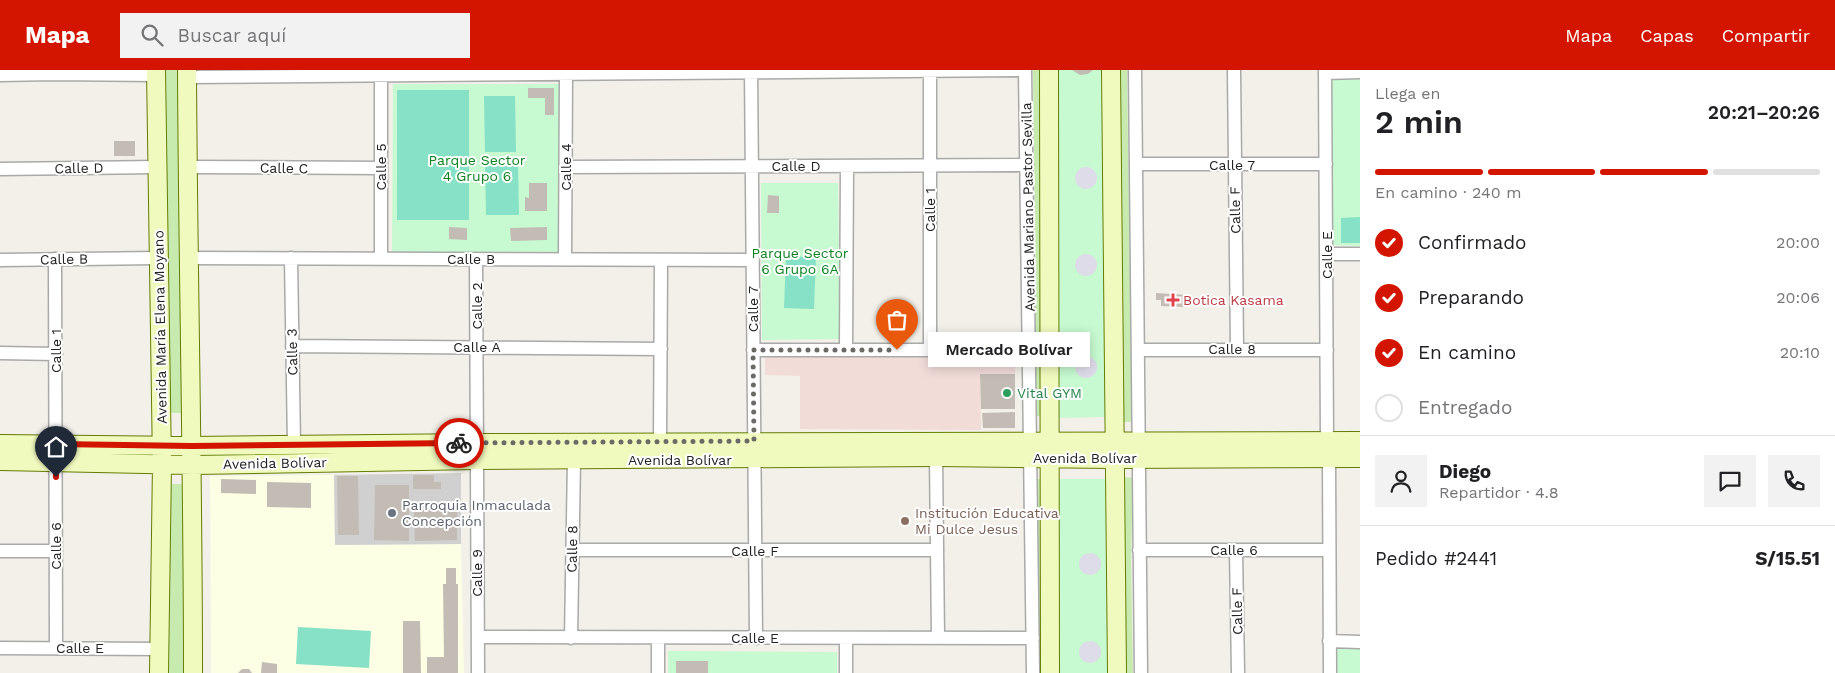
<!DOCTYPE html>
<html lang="es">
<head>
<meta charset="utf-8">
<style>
	body { margin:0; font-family:"Work Sans",sans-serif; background:#f2f2f2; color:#202124; height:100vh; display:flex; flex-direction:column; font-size:19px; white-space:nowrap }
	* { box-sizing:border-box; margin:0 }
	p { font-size:16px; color:#757577 }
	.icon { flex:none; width:28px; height:28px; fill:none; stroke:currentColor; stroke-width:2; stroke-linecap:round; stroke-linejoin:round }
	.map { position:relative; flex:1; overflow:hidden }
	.details { display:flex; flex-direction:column; background:#fff; width:475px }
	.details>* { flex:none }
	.pin { position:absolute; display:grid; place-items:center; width:42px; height:42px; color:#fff; margin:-51px -21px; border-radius:50% 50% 50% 0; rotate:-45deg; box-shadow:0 0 5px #0007 }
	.pin .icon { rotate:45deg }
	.courier { position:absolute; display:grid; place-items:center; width:50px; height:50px; margin:-25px; border:4px solid #d31500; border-radius:50%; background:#fff; color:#222; box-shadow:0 1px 6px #0007 }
	.bubble { position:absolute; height:35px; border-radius:0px; background:#fff; box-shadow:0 2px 12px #0003; font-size:16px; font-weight:600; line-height:35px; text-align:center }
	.head em { font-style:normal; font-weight:600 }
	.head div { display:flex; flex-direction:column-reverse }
	.head { display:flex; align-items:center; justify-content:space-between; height:85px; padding:0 15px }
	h1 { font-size:32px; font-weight:600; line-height:38px }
	.bar { display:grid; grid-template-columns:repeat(4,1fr); gap:8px 5px; align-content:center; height:60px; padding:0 15px }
	.bar i { height:6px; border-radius:4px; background:#e0e0e0 }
	.bar .active { background:#d31500 }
	.bar p { grid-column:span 4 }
	.line { display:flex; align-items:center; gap:12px; padding:0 15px; border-top:1px solid #e0e0e0 }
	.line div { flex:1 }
	.round { display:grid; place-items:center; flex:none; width:52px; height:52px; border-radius:0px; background:#f2f2f2 }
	ol { padding:0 15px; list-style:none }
	li { display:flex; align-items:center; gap:15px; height:55px }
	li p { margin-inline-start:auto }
	li .icon { padding:5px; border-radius:50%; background:#d31500; color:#fff; stroke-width:4 }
	li:last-child { color:#757577 }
	li i { width:28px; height:28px; border:2px solid #e0e0e0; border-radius:50% }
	header { display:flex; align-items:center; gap:30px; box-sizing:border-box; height:70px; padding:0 25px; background:#d31500; color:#fff }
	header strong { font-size:24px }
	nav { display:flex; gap:28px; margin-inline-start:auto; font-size:18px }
	.search { width:350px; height:45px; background:#f2f2f2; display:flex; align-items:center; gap:12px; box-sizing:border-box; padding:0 18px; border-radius:0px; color:#757577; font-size:19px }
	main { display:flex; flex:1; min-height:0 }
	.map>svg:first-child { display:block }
	.commercial { fill:#f2dcd8 }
	.education { fill:#fcffe4 }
	.religious { fill:#d0d0d0 }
	.grass { fill:#c7ebaf }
	.park { fill:#c7fad0 }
	.pitch { fill:#86e1c7 }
	.plaza { fill:#dddce8 }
	.building { fill:#c3bcb4 }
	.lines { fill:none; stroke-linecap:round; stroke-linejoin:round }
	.street-casing { stroke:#a9a9a9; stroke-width:15 }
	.secondary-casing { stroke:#647d04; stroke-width:20 }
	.street { stroke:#fff; stroke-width:12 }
	.secondary { stroke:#f1fabe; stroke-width:18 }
	.done { stroke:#6b6a67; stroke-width:5; stroke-dasharray:0 9 }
	.route { stroke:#d31500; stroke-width:6 }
	.health-dot { fill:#e0444e; stroke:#fff; stroke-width:2 }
	.leisure-dot { fill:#2e9e5b; stroke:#fff; stroke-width:2 }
	.worship-dot { fill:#6b7280; stroke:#fff; stroke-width:2 }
	.education-dot { fill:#8d6e63; stroke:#fff; stroke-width:2 }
	.labels { text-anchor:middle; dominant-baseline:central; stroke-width:4; stroke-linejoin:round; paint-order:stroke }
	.park-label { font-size:14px; fill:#0b8421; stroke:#fff }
	.street-label { font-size:14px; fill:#222; stroke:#fff }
	.health-label { font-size:14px; fill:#be3a42; stroke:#fff; text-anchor:start }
	.leisure-label { font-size:14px; fill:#27864d; stroke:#fff; text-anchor:start }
	.worship-label { font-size:14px; fill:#5b616d; stroke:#fff; text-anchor:start }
	.education-label { font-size:14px; fill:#785e54; stroke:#fff; text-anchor:start }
</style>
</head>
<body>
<header>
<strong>Mapa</strong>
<div class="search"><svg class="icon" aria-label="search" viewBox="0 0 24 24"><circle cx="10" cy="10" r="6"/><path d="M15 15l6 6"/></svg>Buscar aquí</div>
<nav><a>Mapa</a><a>Capas</a><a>Compartir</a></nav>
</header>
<main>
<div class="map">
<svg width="1360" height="603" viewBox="0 0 1360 603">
	<rect width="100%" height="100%" fill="#f2f0e8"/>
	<!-- commercial -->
	<path class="commercial" d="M765,287L1015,288V304H980L981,360L800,359V306L765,305Z"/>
	<!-- education -->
	<path class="education" d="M334,405L335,475L461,474L464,603H211L210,406Z"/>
	<!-- religious -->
	<path class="religious" d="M461,403V474L335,475L334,405Z"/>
	<!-- grass -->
	<path class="grass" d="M166,0H181L184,343H167Z
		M1033,0H1040L1042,346H1034L1035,193Z
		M1117,0H1127L1132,352H1120Z
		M1121,407L1133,408L1131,491L1133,603H1123Z
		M1034,409H1043V603H1035Z
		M167,414H183L184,603H168Z"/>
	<!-- park -->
	<path class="park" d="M1055,0H1103L1106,347L1058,348Z
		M1331,7H1360V176L1331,175Z
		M393,14H561V184L392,182Z
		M761,113H838L840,269L762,270Z
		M1055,409H1107L1109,603H1056Z
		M1335,579H1360V603H1335Z
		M668,581L837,582V603H668Z"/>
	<!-- pitch -->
	<path class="pitch" d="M397,20H469V150H397Z
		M484,26H515L516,82H485Z
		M485,92H518L519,145H486Z
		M1360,147V173H1341V148Z
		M786,186L816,187L814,239L784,238Z
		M298,557L371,561L369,598L296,594Z"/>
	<!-- plaza -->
	<path class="plaza" d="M1075 108a11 11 0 1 1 22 0a11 11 0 1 1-22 0Z
		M1075 195a11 11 0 1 1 22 0a11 11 0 1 1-22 0Z
		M1075 297a11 11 0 1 1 22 0a11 11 0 1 1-22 0Z
		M1079 494a11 11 0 1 1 22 0a11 11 0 1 1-22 0Z
		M1079 582a11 11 0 1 1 22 0a11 11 0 1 1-22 0Z"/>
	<!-- building -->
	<path class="building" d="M1072,0H1093L1088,4L1080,5Z
		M528,18H554V45H545V28H528Z
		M114,71H135V86H114Z
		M529,113H547V141H525V127L529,128Z
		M768,125L779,126V143H767Z
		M449,157L467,158V170L449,169Z
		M547,157V170L511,171L510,158Z
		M1156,223L1187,225L1186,237L1161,236V230H1156Z
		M980,304H1015V339H981Z
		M1015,342V358H983L982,343Z
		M413,405H434V412H441V419H413Z
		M337,406H358L359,465H338Z
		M221,409L256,410V424L221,423Z
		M267,412L311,413V438L267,437Z
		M375,415H409V471L374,470Z
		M457,439V470L415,471L414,440Z
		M446,498H456V514H458V603H427V587H444L443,514H446Z
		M403,551H420L421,603H403Z
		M676,591H708V603H676Z
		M262,592L277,594V603H261Z
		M242,599H249L252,603H238Z"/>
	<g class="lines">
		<!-- street casing -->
		<g class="street-casing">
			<path id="street" d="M751,0L756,568
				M1025,0L1033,603
				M1135,0L1141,603
				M1234,0L1237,279
				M1325,0L1327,371
				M930,1V280
				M1325,3L1360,2
				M0,5L54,4L156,5
				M187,7L1025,0
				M1137,94H1326
				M188,97L381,98
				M566,97L1027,95
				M0,99L157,97
				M1327,184H1360
				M188,188L753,190
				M291,188L294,375
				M381,188V5
				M55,189L56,578
				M476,189L478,603
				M565,189L566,4
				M0,190L158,188
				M292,276L661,279
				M753,280H1030
				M846,280L847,96
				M1138,280H1327
				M0,283L56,284
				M660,372L661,190
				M936,387L938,568
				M1329,388L1330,603
				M573,480H937
				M1139,480H1329
				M1236,480L1238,603
				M0,481H56
				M478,567L1033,568
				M571,568L574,390
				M658,568V603
				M1329,571L1360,572
				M0,578L160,579
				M846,603V568"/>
		</g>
		<!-- secondary casing -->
		<g class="secondary-casing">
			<path id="secondary" d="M156,0L162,394L159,603
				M187,0C188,201 193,402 193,603
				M1049,0L1050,603
				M1111,0L1117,603
				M0,374L192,376L477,373L1360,371
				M0,391L193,395L477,390L936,387L1115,389L1360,388"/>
		</g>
		<!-- street -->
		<use href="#street" class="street"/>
		<!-- secondary -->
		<use href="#secondary" class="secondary"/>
	</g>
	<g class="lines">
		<!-- done -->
		<path class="done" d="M459,373L754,371L753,280H897"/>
		<!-- route -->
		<path class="route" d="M56,407V374L192,376L459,373"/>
	</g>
	<!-- markers -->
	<path class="health-dot" d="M1170.5 222.5h5v5h5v5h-5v5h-5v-5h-5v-5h5z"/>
	<circle class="leisure-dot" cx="1007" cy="323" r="5"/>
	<circle class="worship-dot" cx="392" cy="443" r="5"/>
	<circle class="education-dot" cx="905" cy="451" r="5"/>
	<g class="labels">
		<!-- park labels -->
		<g class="park-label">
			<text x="477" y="90">Parque Sector<tspan x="477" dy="16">4 Grupo 6</tspan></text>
			<text x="800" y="183">Parque Sector<tspan x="800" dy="16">6 Grupo 6A</tspan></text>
		</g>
		<!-- street labels -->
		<g class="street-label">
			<text x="1232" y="95">Calle 7</text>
			<text x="796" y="96">Calle D</text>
			<text transform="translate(381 97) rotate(-90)">Calle 5</text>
			<text transform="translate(566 97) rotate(-90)">Calle 4</text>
			<text transform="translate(79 98) rotate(-1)">Calle D</text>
			<text transform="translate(284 98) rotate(1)">Calle C</text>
			<text transform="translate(1028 137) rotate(-91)">Avenida Mariano Pastor Sevilla</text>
			<text transform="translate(930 140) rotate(-90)">Calle 1</text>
			<text transform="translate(1235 140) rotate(-91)">Calle F</text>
			<text transform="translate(1327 185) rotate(-90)">Calle E</text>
			<text transform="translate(64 189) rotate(-1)">Calle B</text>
			<text x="471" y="189">Calle B</text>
			<text transform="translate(477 236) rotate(-90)">Calle 2</text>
			<text transform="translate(753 239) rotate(-90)">Calle 7</text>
			<text transform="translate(160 257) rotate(-91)">Avenida María Elena Moyano</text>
			<text x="477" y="277">Calle A</text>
			<text x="1232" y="279">Calle 8</text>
			<text transform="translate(56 281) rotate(-90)">Calle 1</text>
			<text transform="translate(292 282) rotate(-91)">Calle 3</text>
			<text x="1085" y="388">Avenida Bolívar</text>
			<text x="680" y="390">Avenida Bolívar</text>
			<text transform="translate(275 393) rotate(-1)">Avenida Bolívar</text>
			<text transform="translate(56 476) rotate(-90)">Calle 6</text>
			<text transform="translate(572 479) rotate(-89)">Calle 8</text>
			<text x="1234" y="480">Calle 6</text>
			<text x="755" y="481">Calle F</text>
			<text transform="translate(477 503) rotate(-90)">Calle 9</text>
			<text transform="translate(1237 541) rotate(-91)">Calle F</text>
			<text x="755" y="568">Calle E</text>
			<text x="80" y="578">Calle E</text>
		</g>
		<!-- health labels -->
		<g class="health-label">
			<text x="1183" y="230">Botica Kasama</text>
		</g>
		<!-- leisure labels -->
		<g class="leisure-label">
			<text x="1017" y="323">Vital GYM</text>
		</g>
		<!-- worship labels -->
		<g class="worship-label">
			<text x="402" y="435">Parroquia Inmaculada<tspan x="402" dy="16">Concepción</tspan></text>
		</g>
		<!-- education labels -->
		<g class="education-label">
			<text x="915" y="443">Institución Educativa<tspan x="915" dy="16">Mi Dulce Jesus</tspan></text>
		</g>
	</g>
</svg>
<div class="pin" style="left:897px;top:280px;background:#ea580c"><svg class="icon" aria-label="bag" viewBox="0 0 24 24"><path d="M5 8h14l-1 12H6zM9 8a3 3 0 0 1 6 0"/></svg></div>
<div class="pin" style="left:56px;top:407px;background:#1f2937"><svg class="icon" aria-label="home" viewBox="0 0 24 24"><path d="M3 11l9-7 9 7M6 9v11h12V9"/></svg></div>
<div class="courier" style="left:459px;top:373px"><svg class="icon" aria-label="bike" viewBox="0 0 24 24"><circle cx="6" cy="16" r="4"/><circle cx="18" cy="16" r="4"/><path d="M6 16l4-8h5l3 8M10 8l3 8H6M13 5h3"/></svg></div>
<div class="bubble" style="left:928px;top:262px;width:162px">Mercado Bolívar</div>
</div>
<section class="details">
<div class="head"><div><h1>2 min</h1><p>Llega en</p></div><em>20:21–20:26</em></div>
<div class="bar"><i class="active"></i><i class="active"></i><i class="active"></i><i></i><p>En camino · 240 m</p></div>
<ol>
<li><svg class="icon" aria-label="check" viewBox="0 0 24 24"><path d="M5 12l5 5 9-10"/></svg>Confirmado<p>20:00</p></li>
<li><svg class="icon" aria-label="check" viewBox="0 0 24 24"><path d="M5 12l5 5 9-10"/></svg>Preparando<p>20:06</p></li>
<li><svg class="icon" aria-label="check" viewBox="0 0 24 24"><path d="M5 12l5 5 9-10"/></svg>En camino<p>20:10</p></li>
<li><i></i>Entregado</li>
</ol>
<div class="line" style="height:90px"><a class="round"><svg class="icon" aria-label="person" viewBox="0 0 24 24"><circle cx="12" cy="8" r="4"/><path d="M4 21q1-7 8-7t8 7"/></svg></a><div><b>Diego</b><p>Repartidor · 4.8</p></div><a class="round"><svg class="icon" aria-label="chat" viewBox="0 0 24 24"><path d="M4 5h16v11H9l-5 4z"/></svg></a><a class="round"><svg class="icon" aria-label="phone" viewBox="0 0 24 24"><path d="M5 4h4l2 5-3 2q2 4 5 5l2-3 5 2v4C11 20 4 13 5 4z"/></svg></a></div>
<div class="line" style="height:65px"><div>Pedido #2441</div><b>S/15.51</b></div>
</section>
</main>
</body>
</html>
